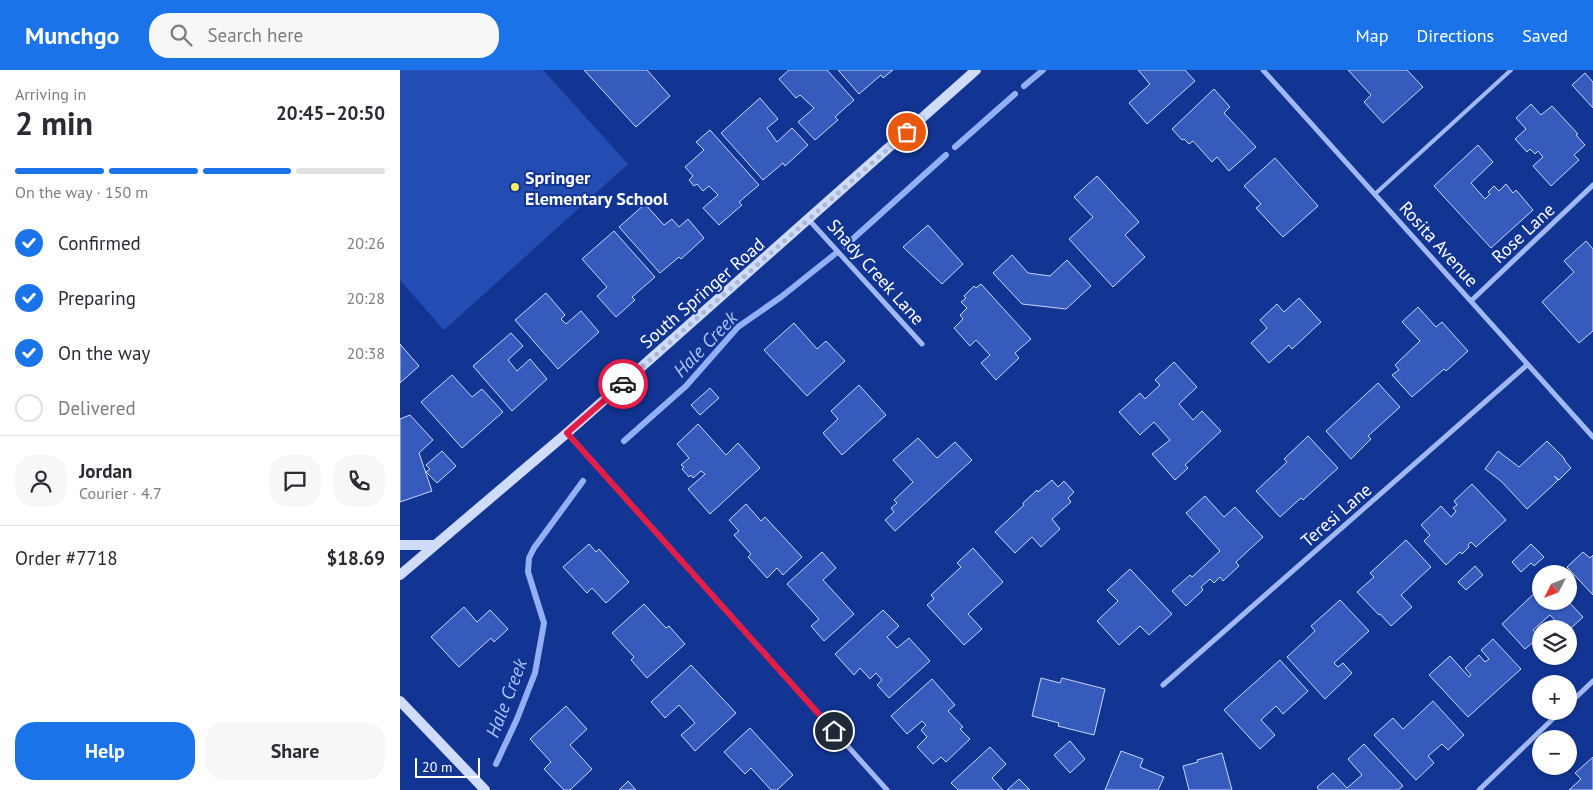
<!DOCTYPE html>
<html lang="en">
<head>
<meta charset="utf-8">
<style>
	body { margin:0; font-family:"PT Sans",sans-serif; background:#f7f7f7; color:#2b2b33; height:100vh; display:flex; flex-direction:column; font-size:19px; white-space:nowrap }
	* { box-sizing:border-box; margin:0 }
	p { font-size:16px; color:#7c7c81 }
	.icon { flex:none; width:28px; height:28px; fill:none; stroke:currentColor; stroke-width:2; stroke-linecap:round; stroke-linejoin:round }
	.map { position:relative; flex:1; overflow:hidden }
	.panel { display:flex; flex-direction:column; background:#fff; width:400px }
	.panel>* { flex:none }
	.needle { width:32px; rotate:228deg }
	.tools { position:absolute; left:1132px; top:495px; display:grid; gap:10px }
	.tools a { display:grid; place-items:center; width:45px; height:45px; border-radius:50%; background:#fff; box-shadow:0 1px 4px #0004; font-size:25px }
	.scale { position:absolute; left:15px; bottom:12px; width:65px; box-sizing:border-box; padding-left:5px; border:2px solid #fff; border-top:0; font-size:14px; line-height:18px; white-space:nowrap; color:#fff; -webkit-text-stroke:4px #123594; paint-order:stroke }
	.pin { position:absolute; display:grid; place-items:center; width:42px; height:42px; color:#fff; margin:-21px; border:2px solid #fff; border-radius:50%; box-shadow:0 1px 5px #0007 }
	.courier { position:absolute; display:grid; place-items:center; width:50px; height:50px; margin:-25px; border:4px solid #e11d48; border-radius:50%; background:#fff; color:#222; box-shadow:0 1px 6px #0007 }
	.overview em { font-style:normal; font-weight:800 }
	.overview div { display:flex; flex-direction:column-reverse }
	.overview { display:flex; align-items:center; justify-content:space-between; height:85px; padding:0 15px }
	h1 { font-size:32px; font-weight:800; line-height:38px }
	.bar { display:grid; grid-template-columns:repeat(4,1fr); gap:8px 5px; align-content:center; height:60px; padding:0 15px }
	.bar i { height:6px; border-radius:4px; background:#e1e1e2 }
	.bar .active { background:#1a73e8 }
	.bar p { grid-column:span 4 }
	.line { display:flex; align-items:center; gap:12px; padding:0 15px; border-top:1px solid #e1e1e2 }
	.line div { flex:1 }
	.round { display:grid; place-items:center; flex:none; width:52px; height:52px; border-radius:20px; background:#f7f7f7 }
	ol { padding:0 15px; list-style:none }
	li { display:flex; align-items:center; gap:15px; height:55px }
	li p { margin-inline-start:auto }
	li .icon { padding:5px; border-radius:50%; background:#1a73e8; color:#fff; stroke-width:4 }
	li:last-child { color:#7c7c81 }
	li i { width:28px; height:28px; border:2px solid #e1e1e2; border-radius:50% }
	.cta { display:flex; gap:10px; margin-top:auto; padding:10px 15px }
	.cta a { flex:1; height:58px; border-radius:20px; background:#1a73e8; color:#fff; font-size:20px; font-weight:800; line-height:58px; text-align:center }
	.cta a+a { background:#f7f7f7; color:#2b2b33 }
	header { display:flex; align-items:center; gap:30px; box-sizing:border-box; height:70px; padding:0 25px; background:#1a73e8; color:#fff }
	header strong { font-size:24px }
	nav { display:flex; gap:28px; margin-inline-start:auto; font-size:18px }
	.search { width:350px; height:45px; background:#f7f7f7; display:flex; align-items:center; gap:12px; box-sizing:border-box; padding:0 18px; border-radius:20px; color:#7c7c81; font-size:19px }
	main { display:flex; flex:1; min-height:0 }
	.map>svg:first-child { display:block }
	.green { fill:#244db4 }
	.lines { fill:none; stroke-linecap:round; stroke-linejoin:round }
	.stream { stroke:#93b0f6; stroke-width:6 }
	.building { fill:#365bbc; stroke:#c9d7fd }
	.lane { stroke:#a1b8f3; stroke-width:4 }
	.street { stroke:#a1b8f3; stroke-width:5 }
	.secondary { stroke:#d0dcfc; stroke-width:10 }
	.done { stroke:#acb8da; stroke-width:5; stroke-dasharray:0 9 }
	.route { stroke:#e11d48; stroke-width:6 }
	.poi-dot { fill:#ffec63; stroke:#123594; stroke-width:2 }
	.labels { text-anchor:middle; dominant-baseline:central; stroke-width:4; stroke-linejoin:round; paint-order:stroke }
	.poi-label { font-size:18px; font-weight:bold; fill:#fff; stroke:#123594; text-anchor:start }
	.street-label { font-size:18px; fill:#fff; stroke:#123594 }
	.water-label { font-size:19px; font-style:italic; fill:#adc3f9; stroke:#123594 }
</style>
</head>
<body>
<header>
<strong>Munchgo</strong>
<div class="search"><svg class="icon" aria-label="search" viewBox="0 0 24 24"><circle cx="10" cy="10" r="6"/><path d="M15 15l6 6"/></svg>Search here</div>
<nav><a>Map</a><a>Directions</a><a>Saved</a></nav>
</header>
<main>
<section class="panel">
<div class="overview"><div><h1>2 min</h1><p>Arriving in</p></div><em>20:45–20:50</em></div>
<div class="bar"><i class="active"></i><i class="active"></i><i class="active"></i><i></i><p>On the way · 150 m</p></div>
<ol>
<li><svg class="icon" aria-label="check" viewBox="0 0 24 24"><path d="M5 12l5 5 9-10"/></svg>Confirmed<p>20:26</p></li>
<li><svg class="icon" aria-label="check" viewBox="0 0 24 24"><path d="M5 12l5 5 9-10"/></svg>Preparing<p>20:28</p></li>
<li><svg class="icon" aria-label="check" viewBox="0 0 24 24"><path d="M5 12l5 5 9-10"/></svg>On the way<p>20:38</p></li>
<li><i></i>Delivered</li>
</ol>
<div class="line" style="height:90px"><a class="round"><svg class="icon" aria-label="person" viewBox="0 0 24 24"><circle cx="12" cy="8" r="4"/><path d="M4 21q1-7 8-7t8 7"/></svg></a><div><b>Jordan</b><p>Courier · 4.7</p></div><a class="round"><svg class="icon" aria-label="chat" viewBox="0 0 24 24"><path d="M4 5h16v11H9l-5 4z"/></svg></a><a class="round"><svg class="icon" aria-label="phone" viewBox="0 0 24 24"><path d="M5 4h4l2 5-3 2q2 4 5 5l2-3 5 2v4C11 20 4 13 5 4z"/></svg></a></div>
<div class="line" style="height:65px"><div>Order #7718</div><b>$18.69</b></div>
<div class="cta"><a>Help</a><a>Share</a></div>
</section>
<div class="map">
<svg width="1193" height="720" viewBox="0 0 1193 720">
	<rect width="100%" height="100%" fill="#123594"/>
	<!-- green -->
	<path class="green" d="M0,0H143L228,94L44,260L0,210Z"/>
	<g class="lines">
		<!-- stream -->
		<path class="stream" d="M624,16L643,0
			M555,77L615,24
			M445,176L546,85
			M224,371L286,316L338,257L381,227L435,184
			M96,694L117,649L135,603L144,553L128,502L129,488L134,478L183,411"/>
	</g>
	<!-- building -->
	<path class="building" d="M184,0H247L270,26L236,57Z
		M389,0H427L454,30L435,47L438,50L415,70L398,52L414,38L400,25L396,28L379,9Z
		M438,0H493L483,8L481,5L459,24Z
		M738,0H785L795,11L747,54L729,33L750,14Z
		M948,0H1007L1023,17L983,53L964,32L971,25Z
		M1185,3L1193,12V38L1172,15Z
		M814,19L830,37L824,43L856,77L829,101L817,87L812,92L793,71L789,74L784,69L782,70L772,59Z
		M360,28L378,49L367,58L377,72L392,58L408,75L385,96L383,93L363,110L321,63Z
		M1131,34L1141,45L1152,36L1178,64L1176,65L1185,75L1174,85L1179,90L1151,116L1133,96L1143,87L1138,81L1135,84L1130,79L1127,82L1115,69L1126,59L1116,48Z
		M310,60L359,115L339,132L342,135L319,155L303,138L318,125L309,116L303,121L297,114L294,116L289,110L293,106L285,97L304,80L296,72Z
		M1078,75L1093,92L1071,113L1085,129L1090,124L1088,122L1094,116L1099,121L1106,114L1113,123L1116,120L1133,140L1091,178L1034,116Z
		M875,88L918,136L883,167L856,138L861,134L844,116Z
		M697,106L739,152L725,165L745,187L713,217L669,169L693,147L674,127Z
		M245,134L264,155L272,149L279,157L288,149L304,168L281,189L279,187L260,203L219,157Z
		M528,155L563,194L542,214L503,177Z
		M214,161L255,207L232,227L235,230L216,247L197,226L207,217L182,189Z
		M1186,171L1193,179V261L1179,273L1142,232L1174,202L1164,191Z
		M612,185L628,203L650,206L667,190L691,216L666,239L622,234L593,203Z
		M581,214L631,269L615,283L619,288L596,310L581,293L590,285L576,270L570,276L554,258L563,249L560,245L567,238L561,232L566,228L564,226L574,216L576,218Z
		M146,223L165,245L161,249L166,254L181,241L199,262L158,299L115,250Z
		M899,228L921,252L892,279L889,275L869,293L851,273L867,258L860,250L877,234L884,242Z
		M1018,237L1036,257L1042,252L1068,281L1046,301L1044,299L1012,327L992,305L999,300L995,295L1020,271L1002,252Z
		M394,253L417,279L426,271L445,291L407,326L364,280Z
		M111,263L123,276L108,290L117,301L130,289L147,309L112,341L73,296Z
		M0,274L19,296L0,313Z
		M774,292L797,317L779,334L793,350L802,341L821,361L785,395L788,398L775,410L752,384L770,370L754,352L740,365L719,342L740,323L745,329L760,315L755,310Z
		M52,305L72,327L82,319L103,342L62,378L21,332Z
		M978,313L1000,337L968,366L971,369L951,389L926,361Z
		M459,315L486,345L442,385L423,363L438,349L431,341Z
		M310,318L319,328L300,345L291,335Z
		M10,345L33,370L19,383L32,421L0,432V349Z
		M298,354L326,385L338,373L360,398L310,444L288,419L305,404L301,401L293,408L291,405L289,407L282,399L284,397L281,395L289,388L277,374Z
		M908,366L938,398L903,430L901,428L880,447L856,421L887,392L884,389Z
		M518,368L537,388L555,372L572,390L495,461L485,450L494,442L491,438L497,433L494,430L513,412L493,390Z
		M1147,371L1164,388L1165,391L1171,398L1159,410L1154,406L1158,410L1153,415L1127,439L1101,411L1085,399L1098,381L1119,397Z
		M42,381L56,396L37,413L26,402L30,399L26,395Z
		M652,410L658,417L664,411L674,422L668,428L671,432L652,449L660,459L641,477L632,467L615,483L595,462L624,435L623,433L637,420L638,422Z
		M1072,414L1106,450L1076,477L1071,472L1068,475L1069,477L1062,484L1060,482L1046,495L1024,471L1030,465L1021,455L1041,436L1051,447L1056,441L1053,438L1057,435L1054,431Z
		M805,426L824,447L835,437L863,467L836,492L839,496L823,511L820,507L814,513L810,509L801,517L803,520L786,536L772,521L790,505L792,507L820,481L786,443Z
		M346,434L361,451L365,447L402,487L383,505L377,498L367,508L348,487L351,484L334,465L339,461L329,450Z
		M1006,470L1031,497L1001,525L1012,537L991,556L980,544L979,545L957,522L974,507L970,503Z
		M189,474L196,482L199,479L229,512L206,533L192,518L187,523L163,497Z
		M1131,474L1144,487L1134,496L1131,493L1121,502L1112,492Z
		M573,478L603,512L568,544L582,559L564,575L527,535L534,529L531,525L561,497L557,493Z
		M422,482L436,498L423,510L454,544L424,571L411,556L419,549L387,514Z
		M1183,482L1190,488L1193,485V525L1167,497Z
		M1075,496L1083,505L1066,520L1058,512Z
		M730,499L772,544L749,565L740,556L719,575L697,551L718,531L707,520Z
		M1141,517V531H1168L1183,547L1169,560V559H1163L1150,545L1133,560L1139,567L1125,579L1102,554Z
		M940,530L969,561L934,593L938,597L943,593L952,603L925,629L887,587L915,561L911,556Z
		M244,534L266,558L269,556L285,574L247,608L231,590L234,587L212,563Z
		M64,537L77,552L90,540L108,559L94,572L91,568L59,597L31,567Z
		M483,540L499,556L487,567L497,578L509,568L530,591L489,628L477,615L482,610L476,603L470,609L460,598L454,605L435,584Z
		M1093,569L1121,599L1068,647L1029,605L1050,586L1069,607L1071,605L1065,598L1079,585L1085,592L1089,589L1081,580Z
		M880,590L908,621L883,644L876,636L861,650L875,665L860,679L824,640Z
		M291,595L336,643L295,681L281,665L295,653L279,635L265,648L251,632Z
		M641,608L660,613L662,608L705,619L694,665L658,656L659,653L632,646Z
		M532,609L555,635L548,641L563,657L560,659L570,669L546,692L541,687L533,694L517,677L527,667L521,660L526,655L522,651L507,664L491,646Z
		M1033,631L1064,665L1048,680L1042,674L1028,686L1034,693L1016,710L974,665L993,648L1003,659Z
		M166,636L187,659L170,675L192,699L170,720H164L144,699L151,692L130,669Z
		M350,658L393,705L377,720H371L351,698L345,704L324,682Z
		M670,671L685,689L670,703L654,685Z
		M964,674L1003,716L998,720H919L917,717L933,703L947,718L962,705L948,689Z
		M590,677L606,694L592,708L603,720H558L551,713Z
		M721,681L743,689L740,697L764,707L758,720H705Z
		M822,683L832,720H789L783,696L798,692L797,690Z
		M1193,687V720H1169L1181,709L1175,703Z
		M619,709L630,720H607Z
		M228,711L236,720H219Z"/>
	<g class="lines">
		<!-- lane -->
		<path class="lane" d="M975,124L1111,0"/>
		<!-- street -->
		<path class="street" d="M863,0L1193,367
			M409,150L522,274
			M1071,231L1193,115
			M167,363L487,720
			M763,615L1127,295
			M1169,634L1193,611
			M1079,720L1161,641"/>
		<!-- secondary -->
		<path class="secondary" d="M0,475H34
			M0,505L167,363L576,0
			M0,631L85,720"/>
	</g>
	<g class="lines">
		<!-- done -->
		<path class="done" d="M223,314L507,62"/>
		<!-- route -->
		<path class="route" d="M223,314L167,363L434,661"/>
	</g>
	<!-- markers -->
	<circle class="poi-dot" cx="115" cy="117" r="5"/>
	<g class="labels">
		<!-- poi labels -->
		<g class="poi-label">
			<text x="125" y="107">Springer<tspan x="125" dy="21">Elementary School</tspan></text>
		</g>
		<!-- street labels -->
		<g class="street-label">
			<text transform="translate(1123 163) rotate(-43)">Rose Lane</text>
			<text transform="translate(1039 174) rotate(48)">Rosita Avenue</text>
			<text transform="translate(476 202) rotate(48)">Shady Creek Lane</text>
			<text transform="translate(302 223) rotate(-41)">South Springer Road</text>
			<text transform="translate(936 445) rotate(-41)">Teresi Lane</text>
		</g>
		<!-- water labels -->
		<g class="water-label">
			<text transform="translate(305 274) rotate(-46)">Hale Creek</text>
			<text transform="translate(106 628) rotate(-69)">Hale Creek</text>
		</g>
	</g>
</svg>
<div class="tools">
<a><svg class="needle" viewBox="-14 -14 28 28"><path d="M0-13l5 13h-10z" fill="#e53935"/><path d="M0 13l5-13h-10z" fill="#7c7c81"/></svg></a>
<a><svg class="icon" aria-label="layers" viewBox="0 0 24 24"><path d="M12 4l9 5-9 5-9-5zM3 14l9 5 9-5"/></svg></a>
<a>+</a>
<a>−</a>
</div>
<div class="scale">20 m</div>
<div class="pin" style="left:507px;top:62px;background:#ea580c"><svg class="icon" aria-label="bag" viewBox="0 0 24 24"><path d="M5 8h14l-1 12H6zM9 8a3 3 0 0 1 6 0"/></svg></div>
<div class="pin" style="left:434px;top:661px;background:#1f2937"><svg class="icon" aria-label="home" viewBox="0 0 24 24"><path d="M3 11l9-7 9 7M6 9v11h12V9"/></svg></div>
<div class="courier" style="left:223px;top:314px"><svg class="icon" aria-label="car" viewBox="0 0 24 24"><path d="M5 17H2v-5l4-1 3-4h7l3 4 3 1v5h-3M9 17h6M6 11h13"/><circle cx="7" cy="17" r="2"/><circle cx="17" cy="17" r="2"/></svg></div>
</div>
</main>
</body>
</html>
